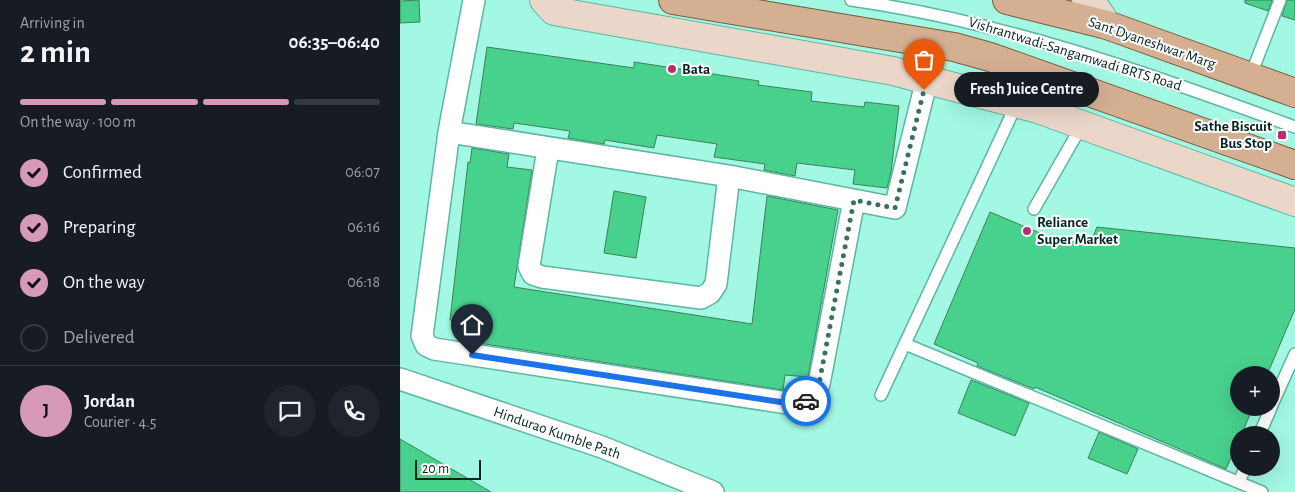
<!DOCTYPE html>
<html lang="en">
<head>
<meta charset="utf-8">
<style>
	body { margin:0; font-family:"Alegreya Sans",sans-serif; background:#20242c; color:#f1f3f6; height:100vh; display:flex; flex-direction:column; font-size:19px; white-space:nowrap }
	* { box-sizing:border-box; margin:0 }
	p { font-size:16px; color:#9ea1a6 }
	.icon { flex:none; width:28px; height:28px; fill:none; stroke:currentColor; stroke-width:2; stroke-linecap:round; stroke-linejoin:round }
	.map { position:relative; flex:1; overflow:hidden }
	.details { display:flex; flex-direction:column; background:#171b24; width:400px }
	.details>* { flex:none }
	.controls { position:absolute; left:830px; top:366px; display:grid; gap:10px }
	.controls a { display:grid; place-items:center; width:50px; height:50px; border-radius:50%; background:#171b24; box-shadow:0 5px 20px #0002; font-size:25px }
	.scale { position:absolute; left:15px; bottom:12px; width:66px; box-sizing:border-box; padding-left:5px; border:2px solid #00261f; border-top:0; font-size:14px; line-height:18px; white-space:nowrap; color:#00261f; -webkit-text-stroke:4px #fff; paint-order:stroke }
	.pin { position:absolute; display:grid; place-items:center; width:42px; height:42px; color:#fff; margin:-51px -21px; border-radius:50% 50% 50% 0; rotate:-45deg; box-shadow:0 0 5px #0007 }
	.pin .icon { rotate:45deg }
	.courier { position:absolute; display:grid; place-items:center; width:50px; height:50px; margin:-25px; border:4px solid #1a73e8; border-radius:50%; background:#fff; color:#222; box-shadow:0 1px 6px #0007 }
	.bubble { position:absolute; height:35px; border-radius:18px; background:#171b24; box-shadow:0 5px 20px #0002; font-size:16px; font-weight:600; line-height:35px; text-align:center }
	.summary em { font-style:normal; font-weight:600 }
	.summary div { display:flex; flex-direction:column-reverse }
	.summary { display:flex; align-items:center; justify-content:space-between; height:85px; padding:0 20px }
	h1 { font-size:32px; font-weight:600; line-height:38px }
	.bar { display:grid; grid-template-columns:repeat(4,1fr); gap:8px 5px; align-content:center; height:60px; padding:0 20px }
	.bar i { height:6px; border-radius:4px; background:#363941 }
	.bar .active { background:#d69ab8 }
	.bar p { grid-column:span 4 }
	.line { display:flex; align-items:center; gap:12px; padding:0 20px; border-top:1px solid #363941 }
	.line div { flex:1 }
	.round { display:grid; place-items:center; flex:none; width:52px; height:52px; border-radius:26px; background:#20242c }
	ol { padding:0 20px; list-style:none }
	li { display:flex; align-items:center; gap:15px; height:55px }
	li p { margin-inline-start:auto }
	li .icon { padding:5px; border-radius:50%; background:#d69ab8; color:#111; stroke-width:4 }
	li:last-child { color:#9ea1a6 }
	li i { width:28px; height:28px; border:2px solid #363941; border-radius:50% }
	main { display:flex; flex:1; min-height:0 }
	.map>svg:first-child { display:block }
	.building { fill:#48d18c; stroke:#3e805b }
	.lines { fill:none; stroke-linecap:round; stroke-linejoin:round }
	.lane-casing { stroke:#5eb5a1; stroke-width:14 }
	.street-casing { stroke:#5eb5a1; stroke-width:24 }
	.secondary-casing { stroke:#5eb5a1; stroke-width:30 }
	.primary-casing { stroke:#785d3b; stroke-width:30 }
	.lane { stroke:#fff; stroke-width:11 }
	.street { stroke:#fff; stroke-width:21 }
	.secondary { stroke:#ead7c9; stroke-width:28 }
	.primary { stroke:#d5af92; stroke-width:28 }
	.done { stroke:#397064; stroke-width:5; stroke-dasharray:0 9 }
	.route { stroke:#1a73e8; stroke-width:6 }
	.poi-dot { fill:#b62e6d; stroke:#fff; stroke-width:2 }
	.labels { text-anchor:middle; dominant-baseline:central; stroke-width:4; stroke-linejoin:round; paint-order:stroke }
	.street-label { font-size:15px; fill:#00261f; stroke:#fff }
	.poi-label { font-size:15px; font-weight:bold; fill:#00261f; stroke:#fff; text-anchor:start }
</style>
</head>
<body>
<main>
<section class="details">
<div class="summary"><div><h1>2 min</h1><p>Arriving in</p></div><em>06:35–06:40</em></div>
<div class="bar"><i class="active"></i><i class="active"></i><i class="active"></i><i></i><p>On the way · 100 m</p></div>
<ol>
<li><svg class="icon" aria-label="check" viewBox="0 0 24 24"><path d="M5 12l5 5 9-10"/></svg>Confirmed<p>06:07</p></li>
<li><svg class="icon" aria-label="check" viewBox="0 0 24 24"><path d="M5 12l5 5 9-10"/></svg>Preparing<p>06:16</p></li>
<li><svg class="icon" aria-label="check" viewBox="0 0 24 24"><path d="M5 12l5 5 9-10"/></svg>On the way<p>06:18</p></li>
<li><i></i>Delivered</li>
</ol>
<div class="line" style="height:90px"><b class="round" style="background:#d69ab8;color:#111">J</b><div><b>Jordan</b><p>Courier · 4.5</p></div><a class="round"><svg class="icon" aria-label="chat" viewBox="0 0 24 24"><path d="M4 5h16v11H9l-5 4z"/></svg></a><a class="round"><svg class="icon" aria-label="phone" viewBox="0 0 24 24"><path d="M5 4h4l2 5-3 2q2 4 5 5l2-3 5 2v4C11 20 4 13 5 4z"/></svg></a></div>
</section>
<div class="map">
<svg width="895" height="492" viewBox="0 0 895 492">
	<rect width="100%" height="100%" fill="#a2f8e3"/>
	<!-- building -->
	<path class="building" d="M19,0L20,22L0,23V1Z
		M845,0H872L868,11L845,3Z
		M887,0H895V20L882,16Z
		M87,47L234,68V62L359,81L358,85L412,92L411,101L464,107L465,102L499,106L491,172L487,188L453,184L455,170L397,163L395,176L364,170L365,164L314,157L317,144L257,135L254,148L205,140L204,144L168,138L170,131L114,123L113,129L76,124Z
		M72,148L109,154L107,167L132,170L114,287L352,324L367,196L438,210L408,377L385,375L383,390L72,342L76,326L50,320L68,162L70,163Z
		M214,191L246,197L236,258L204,253Z
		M590,212L654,239H692L697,227L895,248V309L867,375H839V408H853L841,435H839V440L826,469L635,387L634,389L577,366L578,363L534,344Z
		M571,380L629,403L615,436L558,413Z
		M699,432L738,449L727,474L688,458Z
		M0,439L91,492H0Z"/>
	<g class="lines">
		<!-- lane casing -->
		<g class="lane-casing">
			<path id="lane" d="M451,0C606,22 748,73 895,127
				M850,77L880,0
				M634,209L682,125
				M505,344L862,492
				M481,395L617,103
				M871,407L895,354
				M859,435L871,408
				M839,482L845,468"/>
		</g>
		<!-- street casing -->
		<g class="street-casing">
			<path id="street" d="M74,0L49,132L22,336L26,345L34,349L400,405L413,397L419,384L454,200
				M49,132L329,176L495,208L527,79
				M148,149L129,266L133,274L142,277L301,298L310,293L316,284L329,176
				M0,379L202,447L313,492"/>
		</g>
		<!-- secondary casing -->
		<g class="secondary-casing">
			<path id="secondary" d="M144,0L154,11L493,71L638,109L895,202
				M686,0L695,7L707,25"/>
		</g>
		<!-- primary casing -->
		<g class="primary-casing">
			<path id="primary" d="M273,0L554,47L590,57L895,165
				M607,0L707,25L895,93"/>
		</g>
		<!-- lane -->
		<use href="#lane" class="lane"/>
		<!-- street -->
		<use href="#street" class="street"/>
		<!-- secondary -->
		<use href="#secondary" class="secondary"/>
		<!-- primary -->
		<use href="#primary" class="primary"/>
	</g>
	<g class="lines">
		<!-- done -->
		<path class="done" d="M406,401L413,397L419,384L454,200L495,208L524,90"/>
		<!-- route -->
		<path class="route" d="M72,355L400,405L406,401"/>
	</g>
	<!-- markers -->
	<g class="poi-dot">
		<circle cx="272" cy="69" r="5"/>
		<rect x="877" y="130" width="10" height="10" rx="2.5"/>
		<circle cx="627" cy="231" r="5"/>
	</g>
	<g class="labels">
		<!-- street labels -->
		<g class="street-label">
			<text transform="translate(752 43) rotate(19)">Sant Dyaneshwar Marg</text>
			<text transform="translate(675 54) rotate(17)">Vishrantwadi-Sangamwadi BRTS Road</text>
			<text transform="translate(157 433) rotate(19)">Hindurao Kumble Path</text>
		</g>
		<!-- poi labels -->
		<g class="poi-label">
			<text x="282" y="69">Bata</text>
			<text x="872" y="126" text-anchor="end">Sathe Biscuit<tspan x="872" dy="17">Bus Stop</tspan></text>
			<text x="637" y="222">Reliance<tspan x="637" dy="17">Super Market</tspan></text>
		</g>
	</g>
</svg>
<div class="controls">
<a>+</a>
<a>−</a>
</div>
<div class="scale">20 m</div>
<div class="pin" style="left:524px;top:90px;background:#ea580c"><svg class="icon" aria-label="bag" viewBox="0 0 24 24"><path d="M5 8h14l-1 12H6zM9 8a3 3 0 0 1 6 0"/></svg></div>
<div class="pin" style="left:72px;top:355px;background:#1f2937"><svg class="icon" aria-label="home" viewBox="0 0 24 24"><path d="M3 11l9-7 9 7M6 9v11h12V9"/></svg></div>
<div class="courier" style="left:406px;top:401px"><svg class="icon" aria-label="car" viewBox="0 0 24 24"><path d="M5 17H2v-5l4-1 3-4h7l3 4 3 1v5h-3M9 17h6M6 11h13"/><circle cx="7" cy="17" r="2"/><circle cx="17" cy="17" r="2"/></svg></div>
<div class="bubble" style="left:554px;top:72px;width:145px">Fresh Juice Centre</div>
</div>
</main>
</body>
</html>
